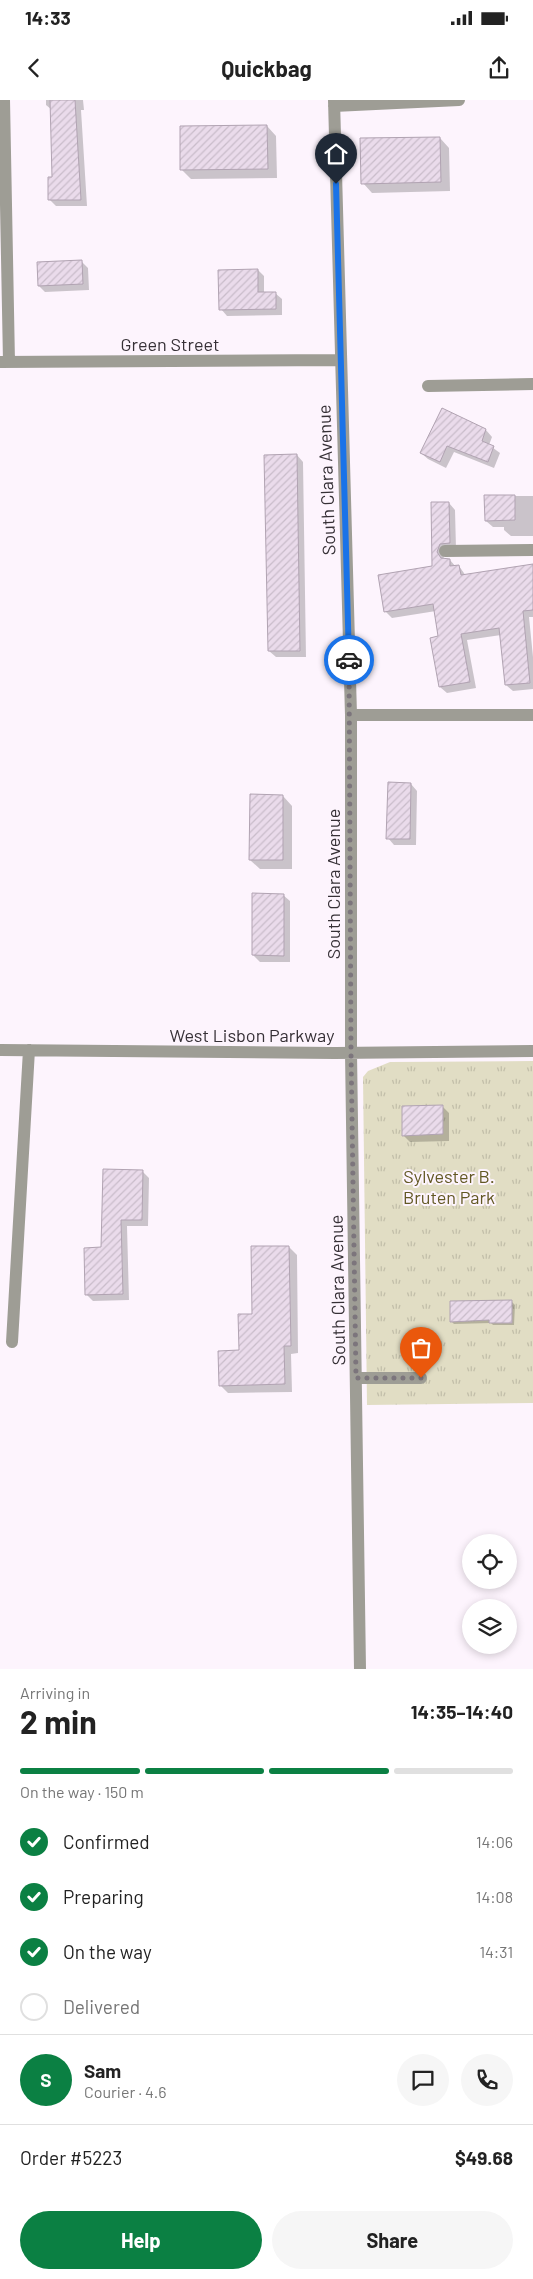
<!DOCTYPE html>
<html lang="en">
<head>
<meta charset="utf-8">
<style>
	body { margin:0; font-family:Barlow,sans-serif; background:#f6f6f6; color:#222; height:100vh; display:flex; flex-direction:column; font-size:19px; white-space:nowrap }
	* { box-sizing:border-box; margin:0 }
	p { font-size:16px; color:#767676 }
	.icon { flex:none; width:28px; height:28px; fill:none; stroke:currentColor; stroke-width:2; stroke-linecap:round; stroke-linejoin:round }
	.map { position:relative; height:1569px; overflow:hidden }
	.drawer { display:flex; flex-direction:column; background:#fff; flex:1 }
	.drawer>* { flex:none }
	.controls { position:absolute; left:462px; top:1434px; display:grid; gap:10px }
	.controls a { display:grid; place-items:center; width:55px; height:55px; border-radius:50%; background:#fff; box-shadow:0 2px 8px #0003; font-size:25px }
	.pin { position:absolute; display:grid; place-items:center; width:42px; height:42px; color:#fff; margin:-51px -21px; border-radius:50% 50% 50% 0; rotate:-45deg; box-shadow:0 0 5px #0007 }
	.pin .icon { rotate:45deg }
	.courier { position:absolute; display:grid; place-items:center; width:50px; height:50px; margin:-25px; border:4px solid #1a73e8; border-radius:50%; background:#fff; color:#222; box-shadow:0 1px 6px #0007 }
	.head em { font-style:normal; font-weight:700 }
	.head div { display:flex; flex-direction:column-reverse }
	.head { display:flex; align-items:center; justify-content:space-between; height:85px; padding:0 20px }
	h1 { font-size:32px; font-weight:700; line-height:38px }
	.bar { display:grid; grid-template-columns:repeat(4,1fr); gap:8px 5px; align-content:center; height:60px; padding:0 20px }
	.bar i { height:6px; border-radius:4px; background:#e0e0e0 }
	.bar .selected { background:#0b8043 }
	.bar p { grid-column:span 4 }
	.line { display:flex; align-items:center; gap:12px; padding:0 20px; border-top:1px solid #e0e0e0 }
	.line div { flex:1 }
	.round { display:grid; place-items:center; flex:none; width:52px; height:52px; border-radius:26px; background:#f6f6f6 }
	ol { padding:0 20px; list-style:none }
	li { display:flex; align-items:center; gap:15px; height:55px }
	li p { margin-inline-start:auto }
	li .icon { padding:5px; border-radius:50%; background:#0b8043; color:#fff; stroke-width:4 }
	li:last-child { color:#767676 }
	li i { width:28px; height:28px; border:2px solid #e0e0e0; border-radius:50% }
	.primary-button { display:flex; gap:10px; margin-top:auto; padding:10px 20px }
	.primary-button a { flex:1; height:58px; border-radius:30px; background:#0b8043; color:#fff; font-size:20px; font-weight:700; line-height:58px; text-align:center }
	.primary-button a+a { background:#f6f6f6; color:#222 }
	.status { display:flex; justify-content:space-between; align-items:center; height:35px; padding:0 25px; background:#fff; direction:ltr }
	.status svg { height:14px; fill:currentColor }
	header { display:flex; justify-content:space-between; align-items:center; height:65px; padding:0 20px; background:#fff; font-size:22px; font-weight:700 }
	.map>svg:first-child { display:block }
	.grass { fill:url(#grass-tufts) }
	.shadow { fill:#0003 }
	.building { fill:url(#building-hatch); stroke:#b1a3b2 }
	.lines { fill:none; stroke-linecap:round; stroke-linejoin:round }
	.minor { stroke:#9e9d95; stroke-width:12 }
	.done { stroke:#7c757c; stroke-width:5; stroke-dasharray:0 9 }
	.route { stroke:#1a73e8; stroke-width:6 }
	.labels { text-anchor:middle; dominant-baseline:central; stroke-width:4; stroke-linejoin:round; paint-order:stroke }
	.street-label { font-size:18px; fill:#363036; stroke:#fdf4fd }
	.park-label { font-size:18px; fill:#625823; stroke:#fdf4fd }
</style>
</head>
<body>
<div class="status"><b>14:33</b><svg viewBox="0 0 49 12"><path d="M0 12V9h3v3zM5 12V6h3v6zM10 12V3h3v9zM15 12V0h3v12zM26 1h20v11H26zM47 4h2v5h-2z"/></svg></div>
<header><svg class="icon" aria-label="back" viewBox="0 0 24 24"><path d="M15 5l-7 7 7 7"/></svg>Quickbag<svg class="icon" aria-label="share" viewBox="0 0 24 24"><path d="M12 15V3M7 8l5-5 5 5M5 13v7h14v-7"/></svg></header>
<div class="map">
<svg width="533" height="1569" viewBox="0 0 533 1569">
	<defs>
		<pattern id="grass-tufts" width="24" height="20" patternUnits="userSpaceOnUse" patternTransform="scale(1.25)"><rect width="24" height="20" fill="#e1ddc4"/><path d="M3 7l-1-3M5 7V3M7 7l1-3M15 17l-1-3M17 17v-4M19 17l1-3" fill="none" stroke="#c2bea9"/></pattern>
		<pattern id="building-hatch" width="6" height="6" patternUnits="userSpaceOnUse" patternTransform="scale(1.25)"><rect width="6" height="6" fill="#eadbeb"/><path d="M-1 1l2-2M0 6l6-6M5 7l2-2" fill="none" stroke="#c9bcca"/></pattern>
	</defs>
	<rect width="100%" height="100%" fill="#fdf4fd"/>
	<!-- grass -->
	<path class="grass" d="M533,961V1303L367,1305L363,977L368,971L390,962Z"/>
	<!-- shadow -->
	<path class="shadow" d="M46,0H83L84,10H81L87,106H56L49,99L54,78L52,10L46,5Z
		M267,26L276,36L277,78L191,79L182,70Z
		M440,38L449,48L450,91L372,93L363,83Z
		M82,162L88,168L89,190L45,192L39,186Z
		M258,170L264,176V193H275L282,199V215L227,216L221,209Z
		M442,309L486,330L492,337L489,345L500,353L494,368L454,352L446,368L428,359L421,353Z
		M297,355L303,362L306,557H276L269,551Z
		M485,396H533V436H511L504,430V427H493L486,421Z
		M433,403H449L455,410L456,449L447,450L443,459L450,460L456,467L459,466L466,476L533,464V517H529L533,557V589L513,591L506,585L501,535L467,540L476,588L447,593L440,587L439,537L436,511L392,518L385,511L434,467Z
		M411,684L417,691L416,745H394L388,738Z
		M283,696L292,706V769H260L250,760Z
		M283,795L290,801V862H260L253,855Z
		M442,1006L449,1013V1041L410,1042L403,1035Z
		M142,1071L149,1078L148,1126H127L129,1200L93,1201L86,1194L102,1149Z
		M289,1147L297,1155L298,1253L291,1254L292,1292L228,1293L221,1286L240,1251L253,1215Z
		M512,1202L515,1205L514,1225H493L491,1223L454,1224L451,1221Z"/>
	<!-- building -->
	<path class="building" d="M50,0H75L81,100H48V77H52Z
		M267,25L268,69L180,70V26Z
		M440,37L441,82L361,84L360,38Z
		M82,160L83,184L38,186L37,162Z
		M258,169V192H276V209L219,210L218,170Z
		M442,308L486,329L482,341L494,346L488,362L447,346L440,362L420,353Z
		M297,354L300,551H268L264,355Z
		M484,395H515V420L485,421Z
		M431,402H449L450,443L440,444L437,452L441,458L450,459V466L459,465L461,475L533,464V510L523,511L530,583L505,585L499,528L461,534L470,582L439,587L430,538L438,536L433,504L384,512L378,475L432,466Z
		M388,682L411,683L410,739H386Z
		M250,694L283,695V760H249Z
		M252,793L284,794V856L252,855Z
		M443,1005V1034L402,1036V1006Z
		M103,1069L143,1070L142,1120H121L123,1194L85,1195L84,1148L101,1147Z
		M251,1146H289L291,1246H284L285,1284L219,1286L218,1251L239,1250L238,1214H252Z
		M512,1200V1223H489V1220L450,1222V1201Z"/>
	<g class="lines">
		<!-- minor -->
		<path class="minor" d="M4,0L9,262
			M334,0L351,615V953L360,1569
			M334,6L459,0
			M0,262L340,260
			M428,286L533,284
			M445,451L533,450
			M351,615H533
			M0,950L335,953L533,951
			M12,1242L29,950
			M356,1278H421"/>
	</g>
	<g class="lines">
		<!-- done -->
		<path class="done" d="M349,560L351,953L356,1278H421"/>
		<!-- route -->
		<path class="route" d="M336,84L349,560"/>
	</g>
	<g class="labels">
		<!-- street labels -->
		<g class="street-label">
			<text x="170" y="244">Green Street</text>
			<text transform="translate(326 380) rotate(-92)">South Clara Avenue</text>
			<text transform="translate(333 784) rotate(-90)">South Clara Avenue</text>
			<text x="252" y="935">West Lisbon Parkway</text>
			<text transform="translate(337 1190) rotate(-91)">South Clara Avenue</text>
		</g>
		<!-- park labels -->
		<g class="park-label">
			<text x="449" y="1076">Sylvester B.<tspan x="449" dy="21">Bruten Park</tspan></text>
		</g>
	</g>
</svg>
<div class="controls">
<a><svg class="icon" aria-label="locate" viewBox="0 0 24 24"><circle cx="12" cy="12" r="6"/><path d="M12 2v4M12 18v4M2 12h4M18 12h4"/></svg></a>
<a><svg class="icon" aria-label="layers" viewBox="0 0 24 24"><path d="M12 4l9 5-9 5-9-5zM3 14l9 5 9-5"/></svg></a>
</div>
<div class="pin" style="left:421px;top:1278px;background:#ea580c"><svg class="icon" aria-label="bag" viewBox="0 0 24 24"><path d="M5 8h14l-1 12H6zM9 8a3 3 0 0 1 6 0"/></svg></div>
<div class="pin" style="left:336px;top:84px;background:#1f2937"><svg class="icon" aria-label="home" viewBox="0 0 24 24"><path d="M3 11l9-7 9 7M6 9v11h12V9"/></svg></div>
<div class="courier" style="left:349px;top:560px"><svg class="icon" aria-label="car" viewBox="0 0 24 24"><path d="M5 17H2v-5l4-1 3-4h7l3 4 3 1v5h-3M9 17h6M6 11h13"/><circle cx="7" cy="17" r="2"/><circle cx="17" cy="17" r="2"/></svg></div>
</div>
<section class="drawer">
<div class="head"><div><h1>2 min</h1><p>Arriving in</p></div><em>14:35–14:40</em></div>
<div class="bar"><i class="selected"></i><i class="selected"></i><i class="selected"></i><i></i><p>On the way · 150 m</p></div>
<ol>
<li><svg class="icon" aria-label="check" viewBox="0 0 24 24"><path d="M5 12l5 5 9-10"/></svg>Confirmed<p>14:06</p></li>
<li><svg class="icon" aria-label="check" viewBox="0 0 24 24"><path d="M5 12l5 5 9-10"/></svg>Preparing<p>14:08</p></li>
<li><svg class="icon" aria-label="check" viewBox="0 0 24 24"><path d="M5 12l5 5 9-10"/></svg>On the way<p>14:31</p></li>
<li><i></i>Delivered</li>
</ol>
<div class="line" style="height:90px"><b class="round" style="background:#0b8043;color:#fff">S</b><div><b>Sam</b><p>Courier · 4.6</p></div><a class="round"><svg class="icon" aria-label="chat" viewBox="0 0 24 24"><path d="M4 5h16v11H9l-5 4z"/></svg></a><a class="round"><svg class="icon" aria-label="phone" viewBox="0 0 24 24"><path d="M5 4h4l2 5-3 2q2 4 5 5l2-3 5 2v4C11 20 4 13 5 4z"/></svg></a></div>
<div class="line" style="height:65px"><div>Order #5223</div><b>$49.68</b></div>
<div class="primary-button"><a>Help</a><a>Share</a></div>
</section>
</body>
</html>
